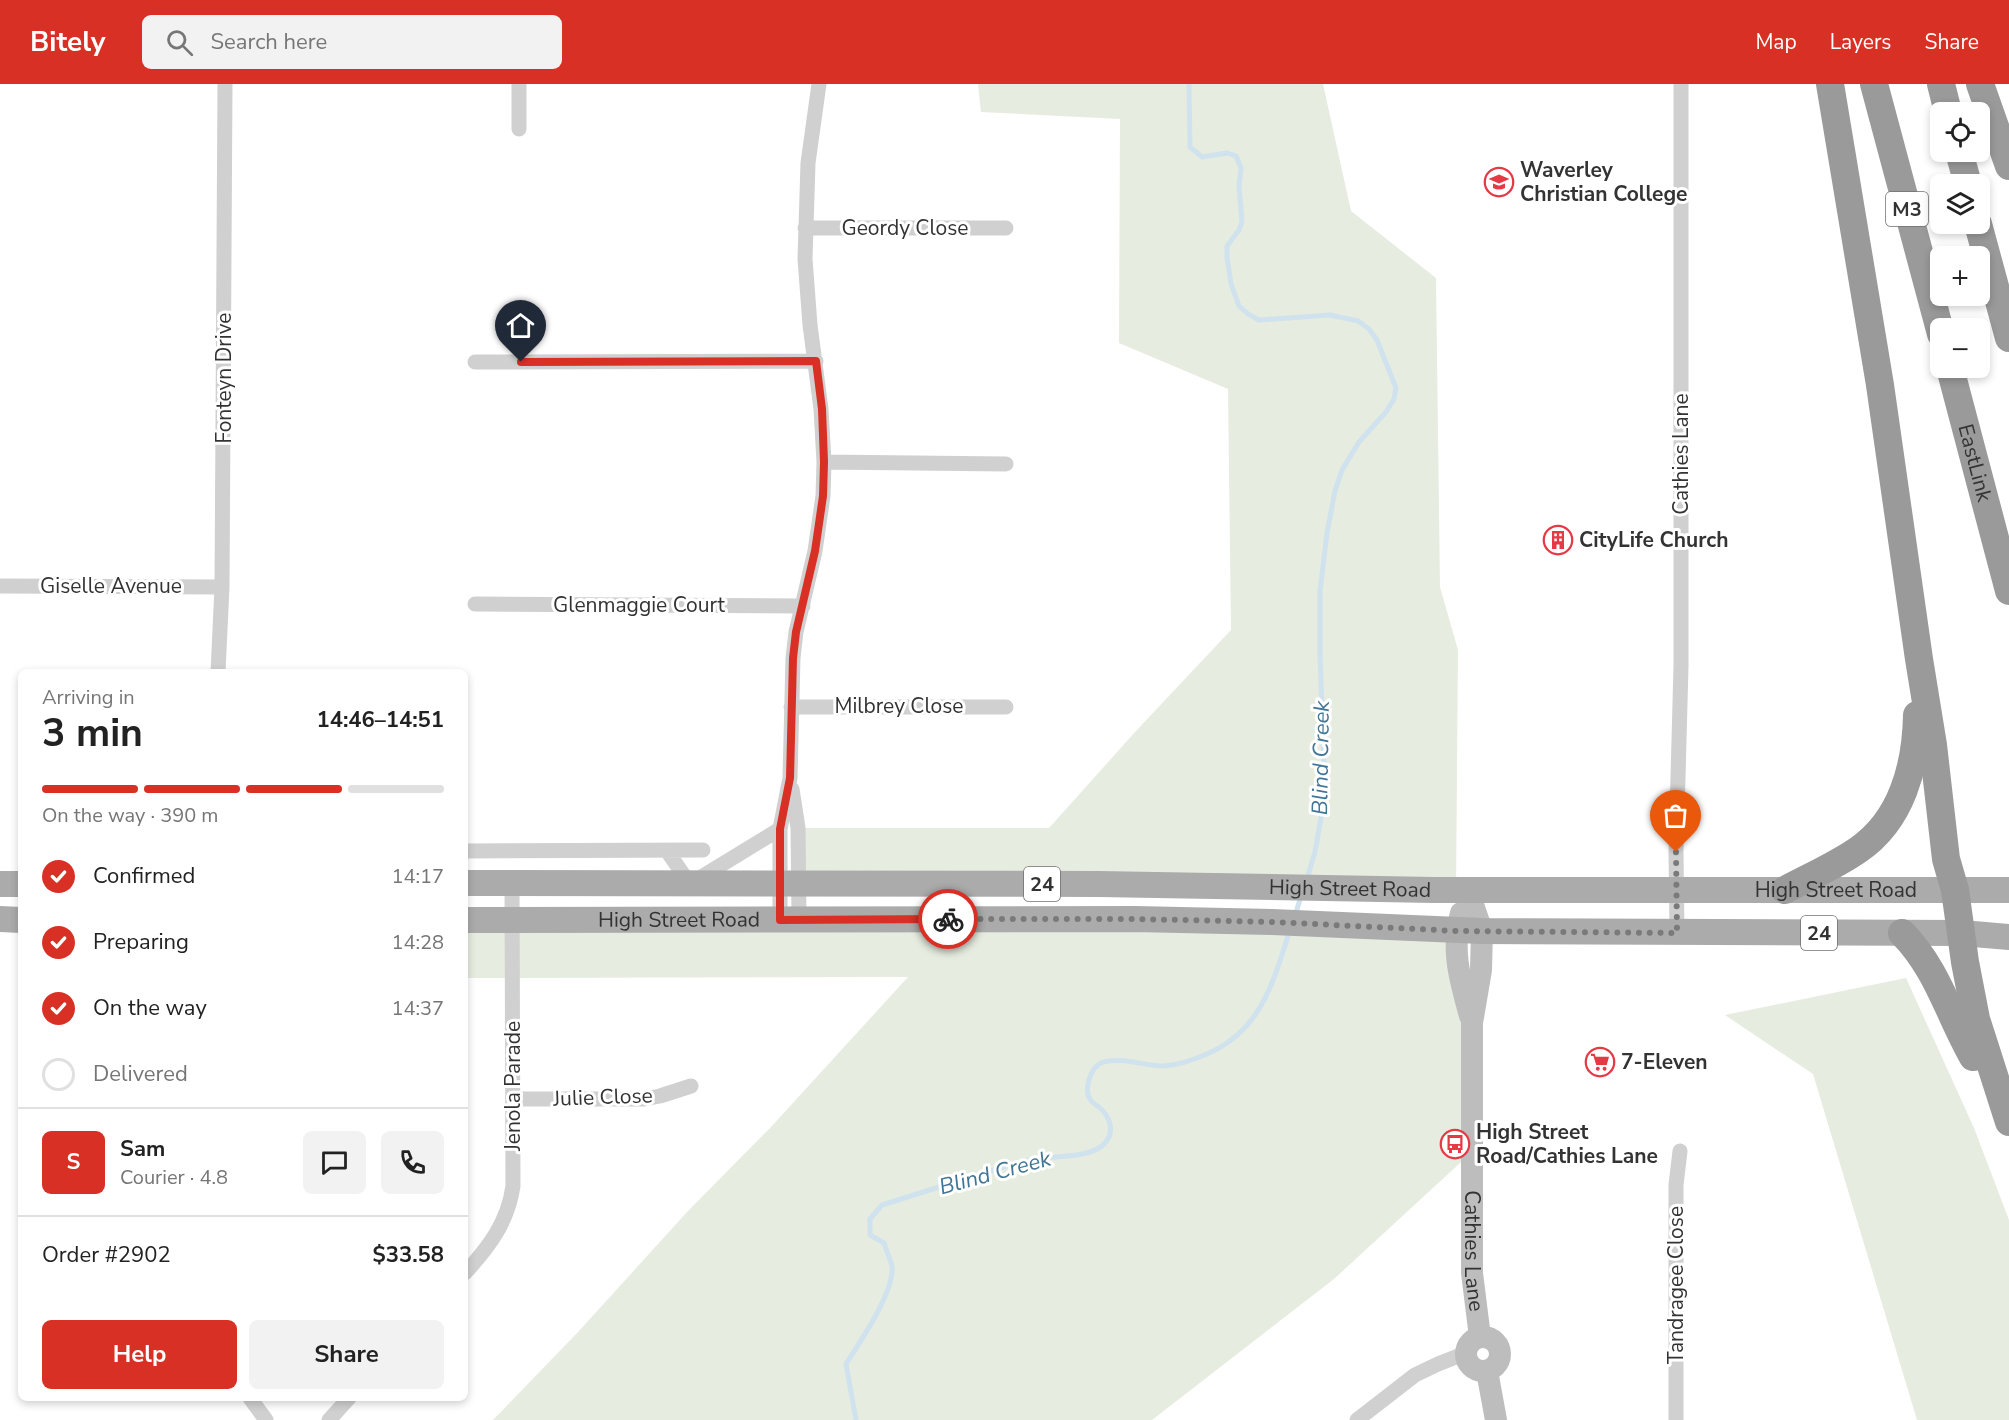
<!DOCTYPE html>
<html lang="en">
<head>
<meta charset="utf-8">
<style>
	body { margin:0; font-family:"Nunito Sans",sans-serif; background:#f2f2f2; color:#222; height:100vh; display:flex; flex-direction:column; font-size:22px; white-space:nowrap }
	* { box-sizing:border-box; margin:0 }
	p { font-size:20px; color:#767676 }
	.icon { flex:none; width:33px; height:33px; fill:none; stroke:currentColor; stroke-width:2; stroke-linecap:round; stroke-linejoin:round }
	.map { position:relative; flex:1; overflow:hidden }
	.sheet { position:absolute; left:18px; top:585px; width:450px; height:732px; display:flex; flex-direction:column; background:#fff; border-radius:9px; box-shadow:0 3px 9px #0003 }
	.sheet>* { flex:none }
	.tools { position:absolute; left:1930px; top:18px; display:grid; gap:12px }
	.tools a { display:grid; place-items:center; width:60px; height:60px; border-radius:9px; background:#fff; box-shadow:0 3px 9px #0003; font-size:30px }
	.pin { position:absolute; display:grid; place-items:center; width:51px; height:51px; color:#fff; margin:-62px -26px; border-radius:50% 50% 50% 0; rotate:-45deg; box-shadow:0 0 6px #0007 }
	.pin .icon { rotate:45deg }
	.courier { position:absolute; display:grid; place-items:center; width:60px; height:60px; margin:-30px; border:4px solid #d93025; border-radius:50%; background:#fff; color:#222; box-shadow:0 2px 8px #0007 }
	.head em { font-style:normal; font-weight:700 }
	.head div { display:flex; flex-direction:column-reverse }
	.head { display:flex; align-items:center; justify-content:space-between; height:102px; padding:0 24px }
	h1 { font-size:39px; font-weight:700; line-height:45px }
	.bar { display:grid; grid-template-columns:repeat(4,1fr); gap:9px 6px; align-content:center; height:72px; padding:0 24px }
	.bar i { height:8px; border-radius:4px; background:#e0e0e0 }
	.bar .active { background:#d93025 }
	.bar p { grid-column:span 4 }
	.line { display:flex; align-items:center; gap:15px; padding:0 24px; border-top:2px solid #e0e0e0 }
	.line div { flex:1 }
	.round { display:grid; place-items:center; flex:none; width:63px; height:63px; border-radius:9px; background:#f2f2f2 }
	ol { padding:0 24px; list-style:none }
	li { display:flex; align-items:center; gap:18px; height:66px }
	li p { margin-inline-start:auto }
	li .icon { padding:6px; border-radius:50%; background:#d93025; color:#fff; stroke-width:4 }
	li:last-child { color:#767676 }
	li i { width:33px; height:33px; border:3px solid #e0e0e0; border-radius:50% }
	.cta { display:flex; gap:12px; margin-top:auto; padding:12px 24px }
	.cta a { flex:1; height:69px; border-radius:9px; background:#d93025; color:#fff; font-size:24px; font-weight:700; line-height:69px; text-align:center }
	.cta a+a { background:#f2f2f2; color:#222 }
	header { display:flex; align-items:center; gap:36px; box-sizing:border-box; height:84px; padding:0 30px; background:#d93025; color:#fff }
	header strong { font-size:28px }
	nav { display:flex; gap:33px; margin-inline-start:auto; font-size:21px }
	.search { width:420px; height:54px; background:#f2f2f2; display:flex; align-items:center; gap:15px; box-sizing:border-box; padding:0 21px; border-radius:9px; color:#767676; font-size:22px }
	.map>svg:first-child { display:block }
	.green { fill:#e6ecdf }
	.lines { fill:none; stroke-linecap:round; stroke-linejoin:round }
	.stream { stroke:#cfe2ee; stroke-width:5 }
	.street { stroke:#d0d0d0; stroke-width:15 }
	.secondary { stroke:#bdbdbd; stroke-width:22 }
	.primary { stroke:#ababab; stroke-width:26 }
	.highway { stroke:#9a9a9a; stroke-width:28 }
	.done { stroke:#7a7a7a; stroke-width:6; stroke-dasharray:0 10.8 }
	.route { stroke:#d93025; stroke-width:8 }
	.labels { text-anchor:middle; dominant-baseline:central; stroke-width:6; stroke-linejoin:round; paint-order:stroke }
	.shield { fill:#fff; stroke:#707070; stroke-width:1.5 }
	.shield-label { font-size:20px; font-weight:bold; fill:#333 }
	.poi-label { font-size:21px; font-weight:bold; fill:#333; stroke:#fff; text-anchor:start }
	.street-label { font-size:21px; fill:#333; stroke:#fff }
	.water-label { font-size:22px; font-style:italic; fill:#3f7597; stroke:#fff }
</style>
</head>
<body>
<header>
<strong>Bitely</strong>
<div class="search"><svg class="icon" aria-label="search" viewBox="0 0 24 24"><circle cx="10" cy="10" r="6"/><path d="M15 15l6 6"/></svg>Search here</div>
<nav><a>Map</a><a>Layers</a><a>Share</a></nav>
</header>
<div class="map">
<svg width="2009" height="1336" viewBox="0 0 2009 1336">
	<rect width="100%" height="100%" fill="#fff"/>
	<!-- green -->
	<path class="green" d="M978,0H1323L1351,127L1436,194L1440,503L1458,566L1456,806L799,800L798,744H1049L1136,647L1231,546L1228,305L1119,259L1120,35L981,28Z
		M465,836L1457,847L1472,1068L1334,1195L1152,1336H493L579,1247L688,1127L771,1043L908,893L465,894Z
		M1906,894L1974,1044L2009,1136V1336H1917L1813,990L1725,931Z"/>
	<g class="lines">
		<!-- stream -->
		<path class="stream" d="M1189,0L1190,63L1202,73L1227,69L1236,72L1241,84L1239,102L1242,138L1239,146L1227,162V173L1231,200L1239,222L1248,230L1259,236L1330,231L1358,237L1369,245L1377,256L1396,304L1394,315L1386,328L1359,358L1342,386L1335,407L1327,449L1320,507V570L1325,711L1315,768L1306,798
			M1295,832L1301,812
			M856,1336L846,1280C860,1258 895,1207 892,1182C890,1174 886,1166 884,1159L870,1151V1135L882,1121C918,1110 954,1098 990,1087C1005,1083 1020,1077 1034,1075C1052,1072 1092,1074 1104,1060C1115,1049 1111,1034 1100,1024C1098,1022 1092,1019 1090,1015C1084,1006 1090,984 1101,979C1119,972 1145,982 1164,982C1180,981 1193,976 1207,970C1262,946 1273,898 1290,846"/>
		<!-- street -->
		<path class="street" d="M519,45V0
			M805,144H1006
			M475,278L816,277
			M824,378L1006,380
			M0,502L222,503
			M475,520L803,522
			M218,588L222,503L225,0
			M791,623H1006
			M792,705L798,744L799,835
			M465,767L703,766
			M667,767L690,800L780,745
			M780,836V745L790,694L793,574L796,548L815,467L823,412L824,378L821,325L810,241L805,175L808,79L819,0
			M1677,849L1676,768L1681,582V0
			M514,1015H644L660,1012L691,1002
			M465,1189C489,1163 508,1138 513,1102L512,800
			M250,1314L266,1336
			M329,1336L349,1314
			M1357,1336L1415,1291L1438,1280L1466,1269
			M1676,1336V1101L1680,1067"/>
		<!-- secondary -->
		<g class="secondary">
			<path id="s1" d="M1468,806L1482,847L1481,886L1472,939V1189L1480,1253"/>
			<path d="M1461,829C1451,867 1460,895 1470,932"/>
			<circle cx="1483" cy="1270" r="17"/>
			<path d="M1487,1287L1496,1336"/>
		</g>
		<!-- primary -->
		<g class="primary">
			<path id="s2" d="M465,799L1098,800L1434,806H2009"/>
			<path d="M0,800H21"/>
			<path d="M0,835L21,836"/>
			<path id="s3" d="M465,836L1135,835L1272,838L1482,847L1962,849L2009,853"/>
		</g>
		<!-- highway -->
		<g class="highway">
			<path d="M1830,0L1880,301L1919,575L1933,661L1946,775L1955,806L1965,878L1976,935L2009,1038"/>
			<path d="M1874,0L1941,250"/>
			<path d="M1941,0L1948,28"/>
			<path d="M1980,0L2009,82"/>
			<path d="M1959,68L1968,100"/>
			<path d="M1978,140L2009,254"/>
			<path id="s4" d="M1950,284L2009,507"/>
			<path d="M1785,806C1809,793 1835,782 1858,766C1902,736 1916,682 1917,631"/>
			<path d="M1902,849C1937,884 1949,931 1973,973"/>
		</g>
	</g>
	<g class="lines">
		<!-- done -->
		<path class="done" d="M948,835H1135L1272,838L1457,847L1677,849L1676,768"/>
		<!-- route -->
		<path class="route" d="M521,278L816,277L822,325L824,378L823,412L815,467L796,548L793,574L790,694L780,745V836L948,835"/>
	</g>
	<!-- icons -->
	<defs>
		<g id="school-ring" transform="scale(1.5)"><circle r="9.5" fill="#fff" stroke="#e63946" stroke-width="1.5"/><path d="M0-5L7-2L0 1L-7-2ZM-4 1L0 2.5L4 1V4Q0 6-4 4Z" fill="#e63946"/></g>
		<g id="building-ring" transform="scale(1.5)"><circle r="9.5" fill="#fff" stroke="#e63946" stroke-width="1.5"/><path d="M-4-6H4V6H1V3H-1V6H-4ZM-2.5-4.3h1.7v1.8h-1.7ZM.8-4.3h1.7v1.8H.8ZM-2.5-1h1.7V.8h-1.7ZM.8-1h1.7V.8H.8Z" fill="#e63946"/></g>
		<g id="supermarket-ring" transform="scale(1.5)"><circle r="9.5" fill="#fff" stroke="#e63946" stroke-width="1.5"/><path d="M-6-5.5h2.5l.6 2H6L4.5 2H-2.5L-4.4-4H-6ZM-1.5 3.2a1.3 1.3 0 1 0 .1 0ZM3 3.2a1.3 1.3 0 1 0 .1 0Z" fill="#e63946"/></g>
		<g id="bus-ring" transform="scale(1.5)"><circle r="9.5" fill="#fff" stroke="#e63946" stroke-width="1.5"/><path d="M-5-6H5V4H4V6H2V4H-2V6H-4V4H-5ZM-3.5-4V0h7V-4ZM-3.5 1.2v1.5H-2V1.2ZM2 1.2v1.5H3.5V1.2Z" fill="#e63946"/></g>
	</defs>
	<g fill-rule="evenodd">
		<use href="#school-ring" x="1499" y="98"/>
		<use href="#building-ring" x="1558" y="456"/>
		<use href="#supermarket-ring" x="1600" y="978"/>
		<use href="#bus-ring" x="1455" y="1060"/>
	</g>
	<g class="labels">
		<!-- shield labels -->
		<g class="shield">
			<rect x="1886" y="108" width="42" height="34" rx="4.5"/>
			<rect x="1024" y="783" width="36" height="34" rx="4.5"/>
			<rect x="1801" y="832" width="36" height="34" rx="4.5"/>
		</g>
		<g class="shield-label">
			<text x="1907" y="125">M3</text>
			<text x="1042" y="800">24</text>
			<text x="1819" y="849">24</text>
		</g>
		<!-- poi labels -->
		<g class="poi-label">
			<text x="1520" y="86">Waverley<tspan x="1520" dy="24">Christian College</tspan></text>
			<text x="1579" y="456">CityLife Church</text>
			<text x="1621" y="978">7-Eleven</text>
			<text x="1476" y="1048">High Street<tspan x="1476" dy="24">Road/Cathies Lane</tspan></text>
		</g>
		<!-- street labels -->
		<g class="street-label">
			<text x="905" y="144">Geordy Close</text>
			<text transform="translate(224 294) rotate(-90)">Fonteyn Drive</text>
			<text transform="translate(1681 370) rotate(-90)">Cathies Lane</text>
			<text stroke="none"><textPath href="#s4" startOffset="98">EastLink</textPath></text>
			<text x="111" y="502">Giselle Avenue</text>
			<text x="639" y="521">Glenmaggie Court</text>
			<text x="899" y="622">Milbrey Close</text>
			<text stroke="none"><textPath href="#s2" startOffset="885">High Street Road</textPath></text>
			<text stroke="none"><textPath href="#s2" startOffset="1371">High Street Road</textPath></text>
			<text stroke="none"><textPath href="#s3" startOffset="214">High Street Road</textPath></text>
			<text transform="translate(513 1002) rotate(-90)">Jenola Parade</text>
			<text transform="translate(603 1013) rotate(-2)">Julie Close</text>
			<text stroke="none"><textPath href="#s1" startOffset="364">Cathies Lane</textPath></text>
			<text transform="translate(1676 1201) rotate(-90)">Tandragee Close</text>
		</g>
		<!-- water labels -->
		<g class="water-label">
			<text transform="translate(1321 674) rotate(-89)">Blind Creek</text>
			<text transform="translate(995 1089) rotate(-15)">Blind Creek</text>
		</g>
	</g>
</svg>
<div class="tools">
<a><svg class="icon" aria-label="locate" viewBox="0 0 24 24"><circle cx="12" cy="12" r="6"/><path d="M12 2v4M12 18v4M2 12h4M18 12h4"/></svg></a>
<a><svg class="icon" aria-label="layers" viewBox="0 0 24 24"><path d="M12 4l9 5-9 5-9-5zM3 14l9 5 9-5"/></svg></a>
<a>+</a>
<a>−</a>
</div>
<div class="pin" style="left:1676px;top:768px;background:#ea580c"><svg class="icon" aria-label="bag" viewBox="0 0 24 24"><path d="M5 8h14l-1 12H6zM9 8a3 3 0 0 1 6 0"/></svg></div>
<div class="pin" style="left:521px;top:278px;background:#1f2937"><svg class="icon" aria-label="home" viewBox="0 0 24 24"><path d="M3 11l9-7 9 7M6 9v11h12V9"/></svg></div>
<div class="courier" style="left:948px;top:835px"><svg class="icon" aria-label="bike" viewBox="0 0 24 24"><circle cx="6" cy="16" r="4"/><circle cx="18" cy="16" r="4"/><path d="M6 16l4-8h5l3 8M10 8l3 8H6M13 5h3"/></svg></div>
<section class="sheet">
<div class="head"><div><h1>3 min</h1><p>Arriving in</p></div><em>14:46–14:51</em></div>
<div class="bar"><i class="active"></i><i class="active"></i><i class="active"></i><i></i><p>On the way · 390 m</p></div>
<ol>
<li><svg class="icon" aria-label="check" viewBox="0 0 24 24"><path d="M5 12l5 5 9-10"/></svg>Confirmed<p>14:17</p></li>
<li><svg class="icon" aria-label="check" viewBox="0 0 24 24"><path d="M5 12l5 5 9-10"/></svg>Preparing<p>14:28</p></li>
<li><svg class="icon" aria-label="check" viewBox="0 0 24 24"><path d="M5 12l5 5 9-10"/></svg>On the way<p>14:37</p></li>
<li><i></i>Delivered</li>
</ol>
<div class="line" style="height:108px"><b class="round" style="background:#d93025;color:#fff">S</b><div><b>Sam</b><p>Courier · 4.8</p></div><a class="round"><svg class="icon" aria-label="chat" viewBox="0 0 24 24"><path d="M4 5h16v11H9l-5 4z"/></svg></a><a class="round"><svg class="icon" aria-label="phone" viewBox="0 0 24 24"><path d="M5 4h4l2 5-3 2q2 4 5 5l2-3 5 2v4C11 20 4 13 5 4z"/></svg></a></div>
<div class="line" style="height:78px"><div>Order #2902</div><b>$33.58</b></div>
<div class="cta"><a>Help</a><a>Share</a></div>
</section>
</div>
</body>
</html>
